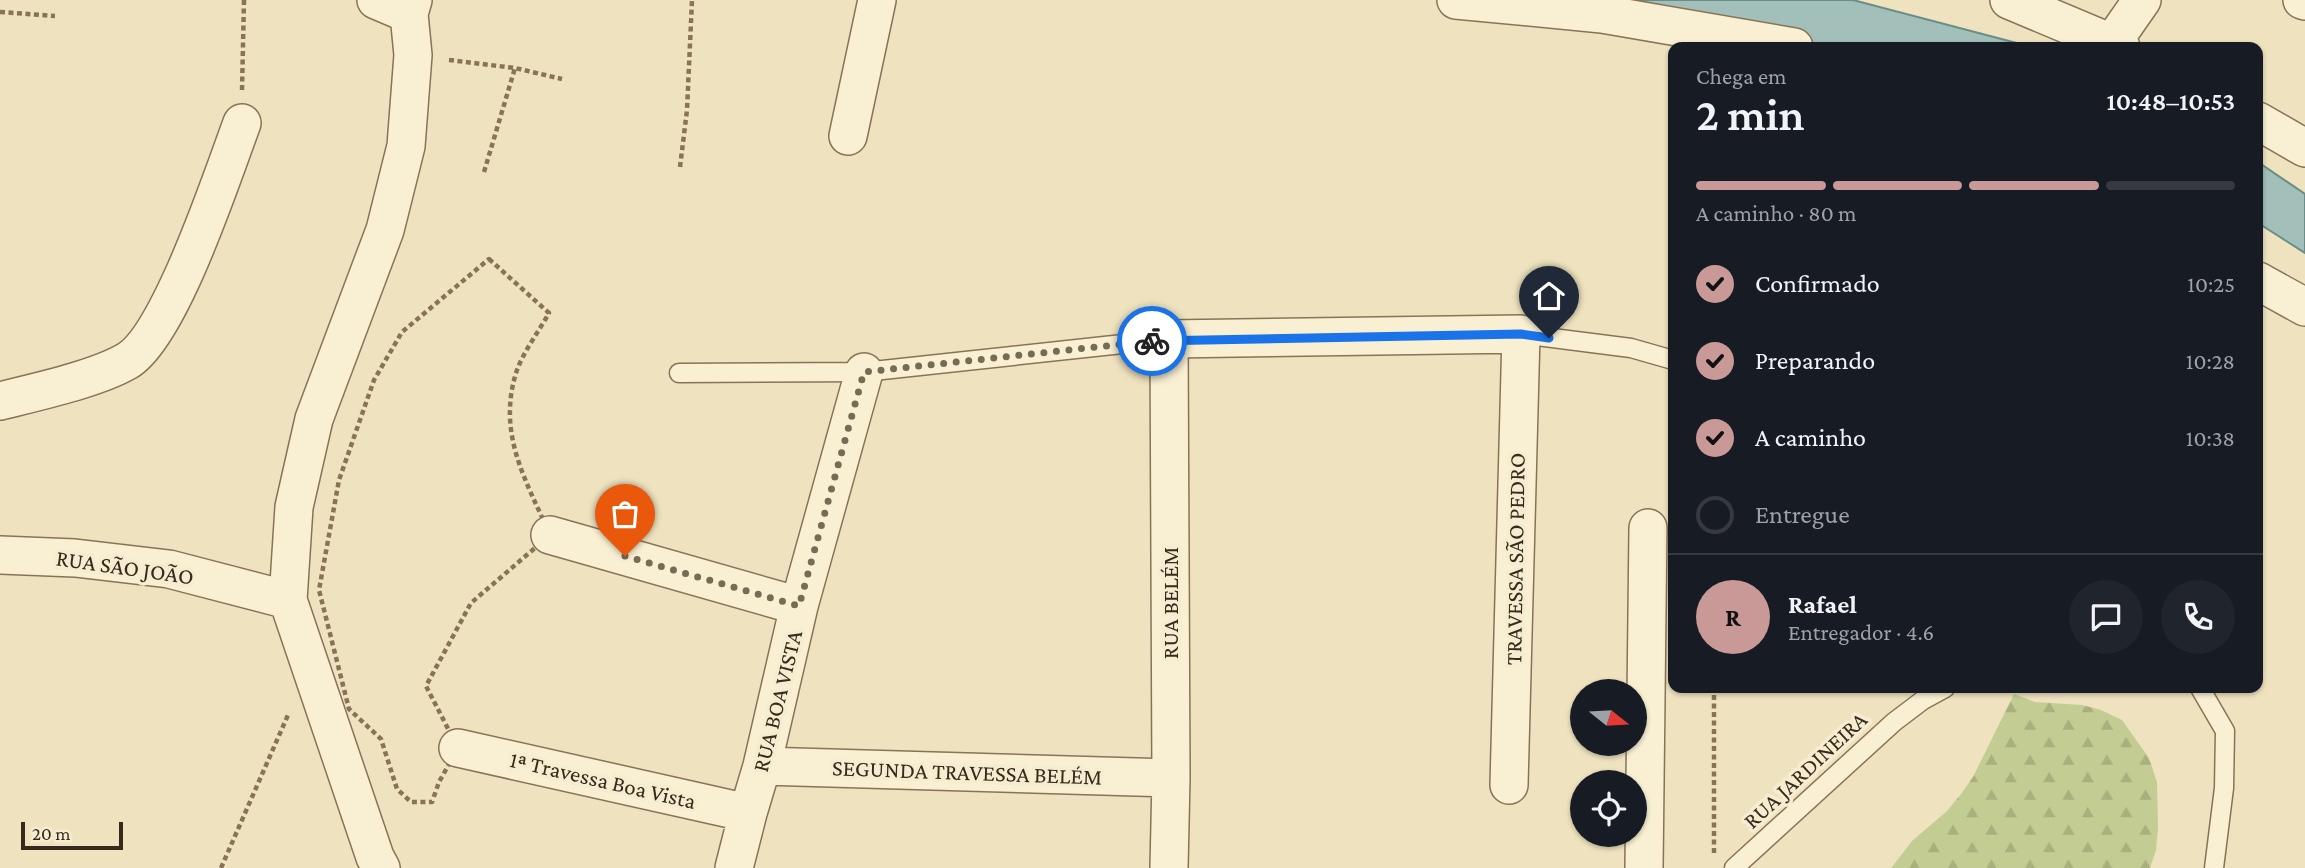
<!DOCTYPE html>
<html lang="pt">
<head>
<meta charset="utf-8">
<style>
	body { margin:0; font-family:"Crimson Pro",serif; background:#20242c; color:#f1f3f6; height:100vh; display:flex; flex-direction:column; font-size:26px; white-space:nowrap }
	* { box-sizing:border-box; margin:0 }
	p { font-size:23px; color:#9ea1a6 }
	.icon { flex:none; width:38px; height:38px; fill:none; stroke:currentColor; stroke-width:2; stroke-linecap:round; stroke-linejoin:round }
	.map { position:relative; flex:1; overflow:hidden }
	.details { position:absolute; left:1668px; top:42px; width:595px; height:651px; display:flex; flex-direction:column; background:#171b24; border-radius:14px; box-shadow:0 2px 5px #0004 }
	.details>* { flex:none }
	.needle { width:46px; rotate:108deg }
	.controls { position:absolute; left:1570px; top:679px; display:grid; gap:14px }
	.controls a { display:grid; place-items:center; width:77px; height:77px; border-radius:50%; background:#171b24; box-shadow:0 2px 5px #0004; font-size:35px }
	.scale { position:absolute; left:21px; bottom:18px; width:102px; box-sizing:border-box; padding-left:7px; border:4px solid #372a1c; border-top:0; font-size:19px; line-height:24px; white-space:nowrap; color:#372a1c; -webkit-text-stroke:5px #f6eccf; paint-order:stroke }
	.pin { position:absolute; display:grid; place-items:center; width:60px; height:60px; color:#fff; margin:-72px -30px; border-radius:50% 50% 50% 0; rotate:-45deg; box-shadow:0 0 7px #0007 }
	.pin .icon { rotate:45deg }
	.courier { position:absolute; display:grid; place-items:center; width:70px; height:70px; margin:-35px; border:5px solid #1a73e8; border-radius:50%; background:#fff; color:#222; box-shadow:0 2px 9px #0007 }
	.headline em { font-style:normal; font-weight:600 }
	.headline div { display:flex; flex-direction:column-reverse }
	.headline { display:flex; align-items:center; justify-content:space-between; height:119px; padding:0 28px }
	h1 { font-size:46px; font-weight:600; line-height:52px }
	.bar { display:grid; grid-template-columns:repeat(4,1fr); gap:10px 7px; align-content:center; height:84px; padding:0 28px }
	.bar i { height:9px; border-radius:5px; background:#363941 }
	.bar .selected { background:#c99998 }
	.bar p { grid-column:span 4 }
	.line { display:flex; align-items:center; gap:18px; padding:0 28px; border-top:2px solid #363941 }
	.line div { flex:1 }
	.round { display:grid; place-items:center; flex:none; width:74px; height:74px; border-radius:37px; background:#20242c }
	ol { padding:0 28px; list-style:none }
	li { display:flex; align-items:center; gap:21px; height:77px }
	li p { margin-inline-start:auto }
	li .icon { padding:7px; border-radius:50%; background:#c99998; color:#111; stroke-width:4 }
	li:last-child { color:#9ea1a6 }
	li i { width:38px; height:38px; border:4px solid #363941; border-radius:50% }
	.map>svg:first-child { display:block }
	.forest { fill:url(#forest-firs) }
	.water { fill:#a2c0b9; stroke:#6a8e87; stroke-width:2 }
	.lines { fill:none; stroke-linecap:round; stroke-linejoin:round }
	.service-casing { stroke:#887357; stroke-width:21 }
	.minor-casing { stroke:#887357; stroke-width:40 }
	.path { stroke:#887357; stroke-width:4.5; stroke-dasharray:5 3.5; stroke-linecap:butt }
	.service { stroke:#f9efd2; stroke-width:18 }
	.minor { stroke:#f9efd2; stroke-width:37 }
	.done { stroke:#776b55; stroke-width:7; stroke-dasharray:0 12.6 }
	.route { stroke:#1a73e8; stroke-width:9 }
	.labels { text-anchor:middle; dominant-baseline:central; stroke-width:7; stroke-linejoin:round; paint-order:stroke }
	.street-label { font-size:23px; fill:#372a1c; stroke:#f6eccf }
</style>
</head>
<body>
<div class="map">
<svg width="2305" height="868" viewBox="0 0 2305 868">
	<defs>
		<pattern id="forest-firs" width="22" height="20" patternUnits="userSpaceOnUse" patternTransform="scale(1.75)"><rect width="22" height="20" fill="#c3cd93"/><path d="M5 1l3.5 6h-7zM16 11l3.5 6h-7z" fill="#a8b07e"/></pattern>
	</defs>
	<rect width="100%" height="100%" fill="#efe3bf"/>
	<!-- forest -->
	<path class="forest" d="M2014,694L2035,702L2082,705L2101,710L2122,720L2149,758L2157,782L2158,828L2156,850L2150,868H1891L1912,841L1947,811L1961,794L1973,777Z"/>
	<!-- water -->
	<path class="water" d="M1586,0H1853L2032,47H1828Z
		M2258,162L2305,194V253L2258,223Z"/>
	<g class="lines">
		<!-- service casing -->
		<g class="service-casing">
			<path id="service" d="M1521,334L1631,348L1673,360
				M679,373L864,372L1169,339
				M2200,688L2225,731L2224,788L2214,868
				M1734,868L1894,722L1923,700L1945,688"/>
		</g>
		<!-- minor casing -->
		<g class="minor-casing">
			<path id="minor" d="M376,0L409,14
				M1456,0L1602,14L1794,47
				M2009,0L2121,47
				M2302,0L2305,1
				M2112,43L2142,0
				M2258,121L2305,148
				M848,136L877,0
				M2258,281L2305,307
				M0,401C36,392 96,379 127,361C170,336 223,174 242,123
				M550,535L799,606
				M0,555L75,558L169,569L288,600
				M458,748L748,813
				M762,766L1171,778
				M381,868L375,857L288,600L294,507L314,419L385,230L406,146L413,55L409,14L413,0
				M734,868L748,813L762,766L799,606L864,372
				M1169,868L1171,778L1169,339L1521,334L1509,785
				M1644,868L1648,528"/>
		</g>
		<!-- path -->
		<path class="path" d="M0,12L55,16
			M449,60L515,68L562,79
			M242,90L244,0
			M680,167L687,110L692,0
			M484,172L515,68
			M489,259L549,313C539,331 524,351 517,370C496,433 526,480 550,535L471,603L426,686L458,748L439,782L432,802H411L397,789L381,739L349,709L319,590L339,480L374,380L402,332Z
			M1714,853V688
			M221,868L288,715"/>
		<!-- service -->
		<use href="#service" class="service"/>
		<!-- minor -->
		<use href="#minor" class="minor"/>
	</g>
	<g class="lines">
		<!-- done -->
		<path class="done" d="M625,556L799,606L864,372L1152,341"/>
		<!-- route -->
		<path class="route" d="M1152,341L1521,334L1549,338"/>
	</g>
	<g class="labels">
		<!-- street labels -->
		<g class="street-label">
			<text transform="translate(1515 559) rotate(-89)">TRAVESSA SÃO PEDRO</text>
			<text transform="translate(125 567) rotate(8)">RUA SÃO JOÃO</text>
			<text transform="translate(1170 603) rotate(-90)">RUA BELÉM</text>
			<text transform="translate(777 701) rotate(-76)">RUA BOA VISTA</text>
			<text transform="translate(1805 770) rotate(-43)">RUA JARDINEIRA</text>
			<text transform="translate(967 772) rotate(2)">SEGUNDA TRAVESSA BELÉM</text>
			<text transform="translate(603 780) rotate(13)">1ª Travessa Boa Vista</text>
		</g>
	</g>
</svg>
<div class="controls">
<a><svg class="needle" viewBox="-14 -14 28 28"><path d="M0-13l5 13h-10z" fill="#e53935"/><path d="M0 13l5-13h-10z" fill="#9ea1a6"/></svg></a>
<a><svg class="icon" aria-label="locate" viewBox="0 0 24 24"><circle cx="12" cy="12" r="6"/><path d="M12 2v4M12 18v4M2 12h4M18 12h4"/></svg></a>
</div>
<div class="scale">20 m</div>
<div class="pin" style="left:625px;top:556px;background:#ea580c"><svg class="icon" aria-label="bag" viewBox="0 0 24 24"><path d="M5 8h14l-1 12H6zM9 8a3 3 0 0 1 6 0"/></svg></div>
<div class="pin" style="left:1549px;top:338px;background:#1f2937"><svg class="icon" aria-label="home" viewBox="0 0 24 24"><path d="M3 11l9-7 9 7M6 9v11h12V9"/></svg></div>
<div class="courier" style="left:1152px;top:341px"><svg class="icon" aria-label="bike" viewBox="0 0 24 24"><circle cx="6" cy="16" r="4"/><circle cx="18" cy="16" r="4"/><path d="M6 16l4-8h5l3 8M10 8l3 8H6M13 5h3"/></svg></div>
<section class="details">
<div class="headline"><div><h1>2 min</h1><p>Chega em</p></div><em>10:48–10:53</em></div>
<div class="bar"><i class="selected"></i><i class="selected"></i><i class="selected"></i><i></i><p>A caminho · 80 m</p></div>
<ol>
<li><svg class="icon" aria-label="check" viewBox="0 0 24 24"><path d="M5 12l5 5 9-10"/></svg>Confirmado<p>10:25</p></li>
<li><svg class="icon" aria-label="check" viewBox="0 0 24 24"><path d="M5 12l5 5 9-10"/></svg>Preparando<p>10:28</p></li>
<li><svg class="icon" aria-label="check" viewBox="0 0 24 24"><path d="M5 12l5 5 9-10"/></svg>A caminho<p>10:38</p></li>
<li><i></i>Entregue</li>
</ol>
<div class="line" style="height:126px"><b class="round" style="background:#c99998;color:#111">R</b><div><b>Rafael</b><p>Entregador · 4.6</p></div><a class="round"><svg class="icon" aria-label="chat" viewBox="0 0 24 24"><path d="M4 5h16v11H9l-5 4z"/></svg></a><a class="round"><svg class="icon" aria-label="phone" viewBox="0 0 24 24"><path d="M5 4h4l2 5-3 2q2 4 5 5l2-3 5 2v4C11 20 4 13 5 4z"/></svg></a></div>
</section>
</div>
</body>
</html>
